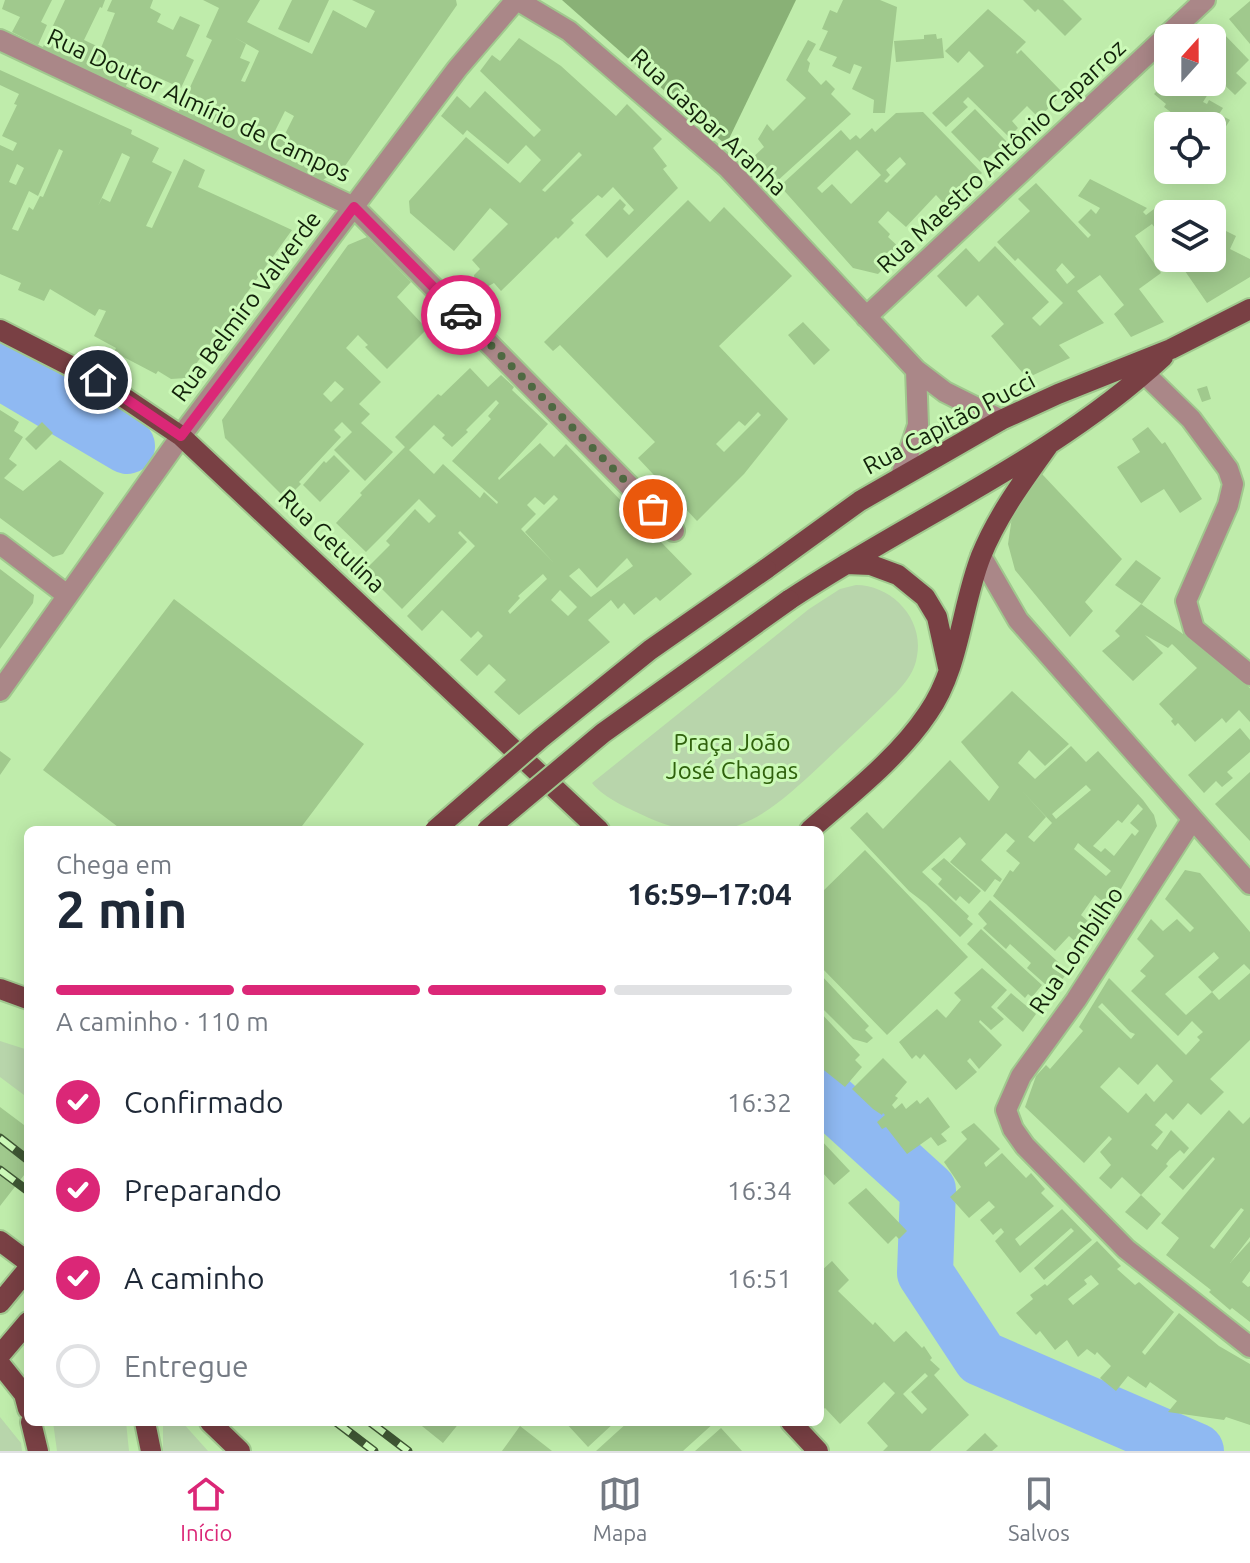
<!DOCTYPE html>
<html lang="pt">
<head>
<meta charset="utf-8">
<style>
	body { margin:0; font-family:Ubuntu,sans-serif; background:#f6f6f7; color:#1f2937; height:100vh; display:flex; flex-direction:column; font-size:30px; white-space:nowrap }
	* { box-sizing:border-box; margin:0 }
	p { font-size:26px; color:#747a83 }
	.icon { flex:none; width:44px; height:44px; fill:none; stroke:currentColor; stroke-width:2; stroke-linecap:round; stroke-linejoin:round }
	.map { position:relative; flex:1; overflow:hidden }
	.drawer { position:absolute; left:24px; top:826px; width:800px; height:600px; display:flex; flex-direction:column; background:#fff; border-radius:12px; box-shadow:0 4px 20px #0003 }
	.drawer>* { flex:none }
	.needle { width:52px; rotate:21deg }
	.buttons { position:absolute; left:1154px; top:24px; display:grid; gap:16px }
	.buttons a { display:grid; place-items:center; width:72px; height:72px; border-radius:12px; background:#fff; box-shadow:0 4px 20px #0003; font-size:40px }
	.pin { position:absolute; display:grid; place-items:center; width:68px; height:68px; color:#fff; margin:-34px; border:4px solid #fff; border-radius:50%; box-shadow:0 2px 8px #0007 }
	.courier { position:absolute; display:grid; place-items:center; width:80px; height:80px; margin:-40px; border:6px solid #db2777; border-radius:50%; background:#fff; color:#222; box-shadow:0 2px 10px #0007 }
	.headline em { font-style:normal; font-weight:700 }
	.headline div { display:flex; flex-direction:column-reverse }
	.headline { display:flex; align-items:center; justify-content:space-between; height:136px; padding:0 32px }
	h1 { font-size:52px; font-weight:700; line-height:60px }
	.bar { display:grid; grid-template-columns:repeat(4,1fr); gap:12px 8px; align-content:center; height:96px; padding:0 32px }
	.bar i { height:10px; border-radius:6px; background:#e0e1e3 }
	.bar .active { background:#db2777 }
	.bar p { grid-column:span 4 }
	ol { padding:0 32px; list-style:none }
	li { display:flex; align-items:center; gap:24px; height:88px }
	li p { margin-inline-start:auto }
	li .icon { padding:8px; border-radius:50%; background:#db2777; color:#fff; stroke-width:4 }
	li:last-child { color:#747a83 }
	li i { width:44px; height:44px; border:4px solid #e0e1e3; border-radius:50% }
	.tabs { display:flex; justify-content:space-around; align-items:center; height:112px; border-top:2px solid #e0e1e3; background:#fff; font-size:22px; color:#747a83 }
	.tabs a { display:grid; justify-items:center; gap:4px }
	.tabs .active { color:#db2777 }
	.map>svg:first-child { display:block }
	.green { fill:#b8d5ab }
	.forest { fill:#89b176 }
	.lines { fill:none; stroke-linecap:round; stroke-linejoin:round }
	.river { stroke:#8fb9f2; stroke-width:56 }
	.building { fill:#a0c98d; fill-rule:evenodd }
	.minor-casing { stroke:#a0c88e; stroke-width:24 }
	.major-casing { stroke:#a0c88e; stroke-width:24 }
	.minor { stroke:#aa8788; stroke-width:20 }
	.major { stroke:#794044; stroke-width:20 }
	.rail-casing { stroke:#3f5734; stroke-width:9 }
	.rail { stroke:#ccfab8; stroke-width:6; stroke-dasharray:18; stroke-linecap:butt }
	.major-bridge-casing { stroke:#a0c88e; stroke-width:24; stroke-linecap:butt }
	.major-bridge { stroke:#794044; stroke-width:20 }
	.done { stroke:#4f6942; stroke-width:8; stroke-dasharray:0 14.4 }
	.route { stroke:#db2777; stroke-width:10 }
	.labels { text-anchor:middle; dominant-baseline:central; stroke-width:6; stroke-linejoin:round; paint-order:stroke }
	.street-label { font-size:24px; fill:#12220a; stroke:#ccfab8 }
	.park-label { font-size:24px; fill:#2f610c; stroke:#ccfab8 }
</style>
</head>
<body>
<div class="map">
<svg width="1250" height="1451" viewBox="0 0 1250 1451">
	<rect width="100%" height="100%" fill="#bfecab"/>
	<!-- green -->
	<path class="green" d="M856,585C892,585 924,619 917,656C915,671 906,682 896,693C871,718 846,741 821,765C766,816 727,852 649,818C630,809 605,799 592,783L809,609L840,589Z
		M0,1041L28,1050V1098L0,1077Z
		M0,1417L21,1443L22,1451H0Z
		M53,1422H126L129,1451H57Z
		M163,1422H182L208,1451H163Z"/>
	<!-- forest -->
	<path class="forest" d="M562,0H796L726,145Z"/>
	<g class="lines">
		<!-- river -->
		<path class="river" d="M0,371L127,446
			M820,1092L928,1190L925,1273L981,1358L1196,1451"/>
	</g>
	<!-- building -->
	<path class="building" d="M5,0H52L41,22L47,25L38,45L12,32L20,17L2,9Z
		M65,0H105L102,8L100,7L84,40L101,48L115,13L107,11L112,0H153L150,8L161,14L157,22L173,30L180,16L200,25L186,56L194,60L181,88L135,67L125,88L42,49Z
		M203,0H260L247,22L312,54L333,10L366,28L375,11L352,0H456L457,5L345,166L321,181L178,113L212,40L206,37L219,8ZM234,37L259,51L245,82L241,81L250,62L240,58L246,44ZM285,111L294,116L282,140L273,135Z
		M292,0H329L309,43L278,29Z
		M843,0H880L897,7L885,113H873L874,100L852,89L862,67L854,64L850,74L832,66L837,57L819,50L828,31L822,29L830,10L837,13Z
		M1023,0H1063L1082,19L1065,36L1038,9L1035,12Z
		M1250,1V44L1229,19Z
		M988,9L1026,42L1016,52L1017,54L1021,50L1063,93L1039,118L1027,106L1012,121L1018,128L1009,137L968,97L963,102L968,107L946,127L932,113L984,66L969,51L958,63L945,51Z
		M1199,28L1210,38H1188Z
		M1222,32L1249,60L1236,73L1247,83L1235,95L1212,73V41Z
		M936,34L937,39L942,38L944,58L896,62L894,41L924,39V35Z
		M519,38L561,66L616,116L627,104L662,139L653,148L667,166L663,169L678,188L607,258L585,235L620,199L626,205L623,209L629,215L634,210L613,187L602,198L598,195L571,220L574,223L558,239L556,237L501,291L494,283L485,288L475,283L474,275L480,269L472,260L508,224L490,208L454,251L410,213L409,201L466,137L520,183L541,160L526,145L508,164L467,130L463,135L441,116L457,96L470,108L485,91L534,137L541,130L480,71L492,55L500,61ZM579,152L582,155L545,192L542,190Z
		M808,40L816,44L807,60L810,63L808,71L821,85L826,80L835,89L831,94L851,114L775,183L751,159L764,147L758,139L767,124L773,131L806,98L786,80Z
		M0,70L132,130L131,134L159,148L152,162L172,172L146,226L152,228L184,159L205,170L198,187L292,230L186,378L171,379L158,371L156,374L114,352L116,348L94,336L106,311L99,309L95,316L50,289L44,301L18,290L21,283L0,274V145L13,151L17,143L2,136L17,105L14,104L19,94L0,85ZM59,149L63,151L43,197L40,196L33,210L29,207L18,231L12,229L29,191L38,196ZM122,153L130,157L110,202L102,198L98,206ZM17,164L24,168L16,185L9,182Z
		M1166,82H1174L1194,95L1199,88L1208,94L1203,102L1207,104L1209,100L1223,108L1219,114L1230,120L1218,139L1212,136V126H1198L1179,112L1176,116L1164,107L1166,104L1154,94Z
		M975,109L1007,142L997,155L994,152L982,164L951,132Z
		M923,112L982,173L947,207L936,195L906,227L888,211L878,222L890,234L888,237L902,250L878,274L853,268L780,186L841,130L850,140L856,135L860,139L872,128L875,132L896,113ZM857,150L881,175L851,204L832,184L822,193L817,188ZM900,157L906,164L887,183L884,181L890,175L886,170Z
		M1090,179L1147,208L1143,212L1146,215L1154,209L1168,219V246L1152,224L1135,236L1161,273L1139,289L1164,322L1131,337L1114,314L1124,305L1100,275L1077,291L1104,323L1059,345L1070,358L1027,378L991,336L1004,324L978,295L966,307L937,276L966,248L979,262L995,246L1049,302L1032,318L1040,326L1063,303L1018,258L1015,261L997,242L1030,211L1018,199L1036,183L1088,238L1091,235L1078,222L1091,209L1096,214L1100,208L1078,196ZM1062,263L1075,277L1067,284L1056,270Z
		M688,200L710,222L724,207L792,276L719,346L788,419L744,474L697,521L638,458L655,442L560,345L553,351L544,342ZM758,412L761,415L724,452L716,444L739,421L745,426Z
		M1212,224L1236,236L1230,249L1250,259V277L1207,303L1176,258H1212Z
		M367,237L411,282L397,297L427,329L387,369L365,347L368,345L358,335L346,348L381,382L359,404L370,414L361,423L393,452L365,481L334,450L352,432L342,422L334,430L341,437L299,482L301,484L286,499L225,438L222,420L348,245ZM335,381L344,389L331,402L323,394Z
		M803,322L830,350L814,365L788,335Z
		M470,368L488,387L501,375L514,387L512,390L548,424L498,478L499,480L540,443L554,457L566,444L692,574L660,601L656,597L634,615L624,603L618,609L611,600L588,620L610,642L519,715L494,692L506,680L489,664L477,676L460,660L483,636L478,631L471,638L442,610L422,631L407,616L475,546L460,531L458,533L467,542L402,609L364,571L390,545L386,541L415,509L429,523L436,516L419,499L366,552L336,523L362,495L360,493L405,447L395,437L438,394L441,396ZM496,400L499,403L488,416L491,419L452,461L498,502L497,504L484,492L480,498L443,464L434,474L409,450L434,425L445,435L442,438L452,447L468,432L466,430ZM554,495L558,499L525,532L554,563L521,529L536,514L527,505L535,497L544,505ZM627,558L633,566L591,597L569,576L579,568L597,588ZM543,574L547,579L510,614L508,611L520,598L518,596ZM560,590L577,607L568,616L551,600Z
		M1207,386L1211,399L1202,402L1197,389Z
		M0,410L19,422L14,431L23,437L9,459L17,465L4,478L23,491L60,460L104,493L63,554L53,557L0,518Z
		M42,422L53,433L36,450L25,439Z
		M1148,427L1162,444L1165,442L1202,499L1180,513L1164,489L1141,503L1117,467L1140,452L1132,439Z
		M334,455L350,471L320,502L303,485L324,461L326,463Z
		M1042,474L1122,559L1085,602L1093,611L1070,637L1015,570L1008,544L1012,517L1024,493Z
		M1136,560L1161,578L1142,604L1115,585Z
		M0,569L34,595L33,603L0,649Z
		M174,599L364,744L299,830H122L43,770Z
		M1141,604L1183,634L1185,632L1250,688V722L1239,710L1226,723L1222,718L1195,742L1178,723L1175,726L1171,721L1173,719L1159,704L1197,668L1172,644L1168,648L1145,635L1163,653L1133,681L1102,651L1120,636L1115,631Z
		M1012,691L1069,744L1045,766L1029,750L1018,763L1035,779L1071,746L1086,762L1098,751L1143,800L1154,815L1157,826L1110,908L1095,895L1081,915L1098,930L1084,950L1069,936L1055,951L993,896L1010,870L1013,872L1020,863L1006,851L1015,841L1006,833L981,860L1002,879L1000,882L995,879L985,892L950,862L966,844L960,837L922,872L969,916L967,919L973,924L960,937L926,904L909,891L850,828L867,812L883,829L950,760L989,801L999,787L961,742ZM1086,785L1091,790L1056,819L1052,814ZM1022,791L1052,823L1034,842L1028,837L1046,817ZM1138,804L1143,809L1130,823L1139,831L1135,836L1132,833L1114,856L1105,848L1101,852L1093,846L1118,820L1122,823ZM1078,843L1111,871L1106,876L1074,849Z
		M1240,728L1250,740V752L1227,772L1233,778L1222,787L1216,781L1204,793L1188,775Z
		M0,751L11,759L0,775Z
		M1250,772V841L1215,804Z
		M865,850L968,957L887,1035L820,966V894Z
		M944,858L981,891L969,904L960,896L956,901L938,884L942,879L931,869Z
		M1185,870L1200,873L1250,932V970L1244,964L1212,992L1198,977L1219,958L1214,952L1165,994L1186,1015L1212,992L1219,1000L1250,973V1040L1210,1079L1224,1092L1201,1115L1188,1103L1173,1120L1166,1113L1155,1125L1163,1132L1151,1145L1157,1150L1171,1130L1189,1148L1184,1154L1180,1150L1170,1159L1166,1164L1168,1166L1141,1195L1122,1177L1111,1189L1099,1178L1111,1165L1100,1152L1112,1139L1109,1136L1084,1163L1025,1107L1036,1076L1046,1065L1050,1069L1083,1031L1079,1027L1109,978L1186,1055L1200,1040L1197,1037L1203,1032L1192,1021L1178,1036L1131,991L1146,976L1140,971L1154,956L1137,939L1151,919L1163,931L1177,919L1190,932L1194,928L1165,899ZM1102,1003L1130,1032L1135,1034L1131,1039L1098,1007ZM1157,1064L1173,1081L1154,1102L1146,1093L1128,1113L1100,1087L1119,1067L1138,1085Z
		M990,900L1068,971L1054,992L1027,968L1031,963L1010,944L1006,949L983,928L987,924L978,914Z
		M981,929L1042,985L1032,997L1028,994L1025,998L967,944Z
		M982,968L1007,990L991,1007L1004,1019L991,1030L980,1020L979,1022L1002,1045L979,1069L970,1058L967,1061L977,1072L956,1090L924,1054L920,1059L916,1055L912,1059L899,1042L937,1009L946,1018L961,1000L954,993Z
		M820,974L869,1026L865,1030L873,1038L867,1043L853,1039L820,1006Z
		M1011,993L1036,1014L1023,1032L997,1008Z
		M820,1012L860,1055L855,1060L862,1067L845,1087L820,1067Z
		M883,1058L907,1082L895,1096L898,1098L892,1105L895,1109L902,1103L906,1109L917,1100L920,1104L928,1097L950,1127L941,1134L947,1141L938,1146L931,1137L907,1154L886,1127L882,1129L877,1122L885,1115L883,1113L882,1115L873,1109L852,1089Z
		M0,1107L28,1128V1170L0,1206Z
		M1229,1110L1243,1124L1250,1117V1237L1230,1263L1250,1241V1271L1242,1282L1248,1287L1250,1286V1322L1232,1308L1230,1310L1209,1292L1211,1290L1166,1255L1179,1238L1161,1223L1215,1159L1213,1157L1183,1190L1169,1177ZM1241,1208L1244,1210L1214,1249L1210,1246Z
		M974,1123L1000,1149L984,1163L986,1167L1002,1153L1026,1178L1031,1173L1045,1189L1041,1193L1054,1206L1015,1239L1020,1246L1062,1209L1092,1240L1044,1280L1034,1268L1074,1231L1071,1228L1020,1273L995,1241L1004,1232L1001,1228L993,1235L980,1220L995,1207L989,1201L969,1218L950,1197L961,1187L944,1162L967,1139L961,1132Z
		M820,1139L850,1171L834,1185L820,1170Z
		M866,1188L907,1231L899,1239L896,1236L888,1244L848,1203Z
		M1141,1195L1161,1214L1147,1230L1125,1212Z
		M1097,1241L1121,1266L1117,1269L1135,1285L1139,1282L1174,1312L1142,1352L1145,1355L1179,1313L1219,1346L1250,1364V1425L1226,1417L1224,1420L1168,1412L1177,1401L1150,1382L1146,1388L1128,1376L1116,1391L1100,1378L1111,1366L1097,1352L1095,1355L1087,1349L1078,1357L1067,1340L1055,1350L1040,1331L1036,1335L1016,1313L1033,1299L1030,1295L1045,1284L1047,1286ZM1091,1275L1099,1284L1073,1305L1068,1299L1087,1284L1084,1280Z
		M832,1261L849,1280L838,1291L873,1325L875,1322L894,1342L906,1331L922,1348L924,1346L932,1358L930,1360L940,1369L934,1375L969,1415L930,1451H883L888,1446L867,1423L895,1393L884,1382L840,1424L825,1408L820,1412V1272ZM925,1373L928,1376L911,1392L927,1409L922,1414L903,1394Z
		M417,1422H460L443,1443Z
		M565,1422H615L588,1447Z
		M628,1422H715L683,1451H596Z
		M520,1426L552,1451H502Z
		M721,1428L742,1451H695Z
		M985,1433L998,1446L992,1451H966Z"/>
	<g class="lines">
		<!-- minor casing -->
		<g class="minor-casing">
			<path id="minor" d="M517,0L569,31L728,168L916,370L945,392L1001,420
				M0,40L354,207L674,531
				M866,317L1205,0
				M1145,374L1191,419L1228,469L1233,484L1228,505L1186,601L1194,629L1250,675
				M901,476L918,425L916,370
				M0,544L67,595
				M981,556L1018,620L1250,884
				M0,691L181,436L457,69L516,0
				M1192,820L1076,1000L1021,1076L1006,1110L1013,1129L1025,1146L1126,1249L1250,1347"/>
		</g>
		<!-- major casing -->
		<g class="major-casing">
			<path id="major" d="M0,330L98,380L181,436L599,830
				M846,564L871,565L898,575L925,597L937,617L948,667
				M766,569L860,501L1001,420L1058,394L1171,349L1250,309
				M789,600C912,518 1053,459 1163,357
				M810,830C851,794 898,758 928,713C960,667 961,607 981,556C997,516 1023,481 1048,446
				M0,989L28,999
				M0,1241L28,1262
				M0,1303L28,1269
				M0,1355L28,1322
				M0,1364L24,1394L28,1409
				M31,1422L38,1451
				M145,1422L151,1451
				M210,1422L240,1451
				M791,1422L818,1451"/>
		</g>
		<!-- minor -->
		<use href="#minor" class="minor"/>
		<!-- major -->
		<use href="#major" class="major"/>
		<!-- rail casing -->
		<g class="rail-casing">
			<path id="rail" d="M0,1138L28,1160
				M0,1170L28,1191
				M336,1422L374,1451
				M370,1422L408,1451"/>
		</g>
		<!-- rail -->
		<use href="#rail" class="rail"/>
		<!-- major-bridge casing -->
		<g class="major-bridge-casing">
			<path id="major-bridge" d="M435,830L541,738L650,650L766,569
				M487,830L603,733L789,600"/>
		</g>
		<!-- major-bridge -->
		<use href="#major-bridge" class="major-bridge"/>
	</g>
	<g class="lines">
		<!-- done -->
		<path class="done" d="M461,315L653,509"/>
		<!-- route -->
		<path class="route" d="M98,380L181,436L354,207L461,315"/>
	</g>
	<g class="labels">
		<!-- street labels -->
		<g class="street-label">
			<text transform="translate(199 105) rotate(25)">Rua Doutor Almírio de Campos</text>
			<text transform="translate(709 122) rotate(43)">Rua Gaspar Aranha</text>
			<text transform="translate(1001 156) rotate(-43)">Rua Maestro Antônio Caparroz</text>
			<text transform="translate(246 306) rotate(-53)">Rua Belmiro Valverde</text>
			<text transform="translate(949 423) rotate(-28)">Rua Capitão Pucci</text>
			<text transform="translate(332 541) rotate(44)">Rua Getulina</text>
			<text transform="translate(1076 950) rotate(-56)">Rua Lombilho</text>
		</g>
		<!-- park labels -->
		<g class="park-label">
			<text x="732" y="742">Praça João<tspan x="732" dy="28">José Chagas</tspan></text>
		</g>
	</g>
</svg>
<div class="buttons">
<a><svg class="needle" viewBox="-14 -14 28 28"><path d="M0-13l5 13h-10z" fill="#e53935"/><path d="M0 13l5-13h-10z" fill="#747a83"/></svg></a>
<a><svg class="icon" aria-label="locate" viewBox="0 0 24 24"><circle cx="12" cy="12" r="6"/><path d="M12 2v4M12 18v4M2 12h4M18 12h4"/></svg></a>
<a><svg class="icon" aria-label="layers" viewBox="0 0 24 24"><path d="M12 4l9 5-9 5-9-5zM3 14l9 5 9-5"/></svg></a>
</div>
<div class="pin" style="left:653px;top:509px;background:#ea580c"><svg class="icon" aria-label="bag" viewBox="0 0 24 24"><path d="M5 8h14l-1 12H6zM9 8a3 3 0 0 1 6 0"/></svg></div>
<div class="pin" style="left:98px;top:380px;background:#1f2937"><svg class="icon" aria-label="home" viewBox="0 0 24 24"><path d="M3 11l9-7 9 7M6 9v11h12V9"/></svg></div>
<div class="courier" style="left:461px;top:315px"><svg class="icon" aria-label="car" viewBox="0 0 24 24"><path d="M5 17H2v-5l4-1 3-4h7l3 4 3 1v5h-3M9 17h6M6 11h13"/><circle cx="7" cy="17" r="2"/><circle cx="17" cy="17" r="2"/></svg></div>
<section class="drawer">
<div class="headline"><div><h1>2 min</h1><p>Chega em</p></div><em>16:59–17:04</em></div>
<div class="bar"><i class="active"></i><i class="active"></i><i class="active"></i><i></i><p>A caminho · 110 m</p></div>
<ol>
<li><svg class="icon" aria-label="check" viewBox="0 0 24 24"><path d="M5 12l5 5 9-10"/></svg>Confirmado<p>16:32</p></li>
<li><svg class="icon" aria-label="check" viewBox="0 0 24 24"><path d="M5 12l5 5 9-10"/></svg>Preparando<p>16:34</p></li>
<li><svg class="icon" aria-label="check" viewBox="0 0 24 24"><path d="M5 12l5 5 9-10"/></svg>A caminho<p>16:51</p></li>
<li><i></i>Entregue</li>
</ol>
</section>
</div>
<nav class="tabs">
<a class="active"><svg class="icon" aria-label="home" viewBox="0 0 24 24"><path d="M3 11l9-7 9 7M6 9v11h12V9"/></svg>Início</a>
<a><svg class="icon" aria-label="map" viewBox="0 0 24 24"><path d="M3 6l6-2 6 2 6-2v14l-6 2-6-2-6 2zM9 4v14M15 6v14"/></svg>Mapa</a>
<a><svg class="icon" aria-label="saved" viewBox="0 0 24 24"><path d="M7 4h10v16l-5-4-5 4z"/></svg>Salvos</a>
</nav>
</body>
</html>
